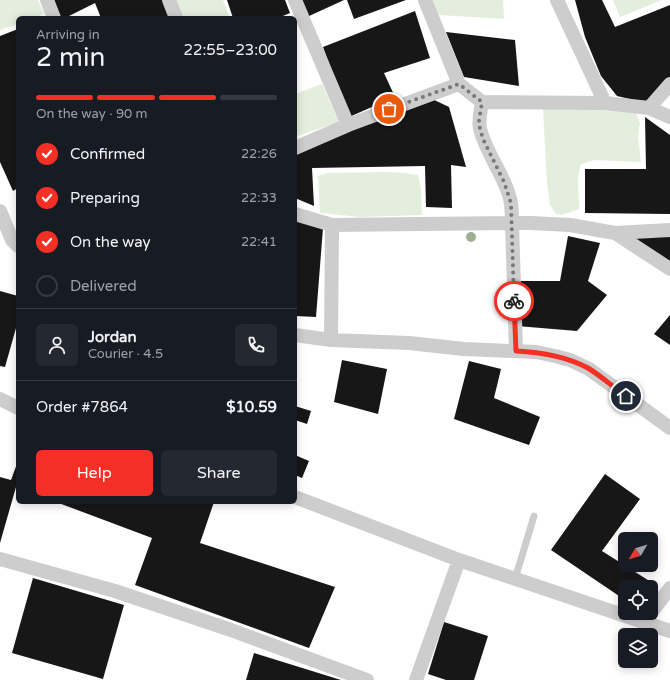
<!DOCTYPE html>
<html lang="en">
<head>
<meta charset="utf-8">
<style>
	body { margin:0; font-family:"Varela Round",sans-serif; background:#242831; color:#f1f3f6; height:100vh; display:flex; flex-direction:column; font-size:15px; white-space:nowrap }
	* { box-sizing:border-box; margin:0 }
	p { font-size:13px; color:#9ea1a6 }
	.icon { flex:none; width:22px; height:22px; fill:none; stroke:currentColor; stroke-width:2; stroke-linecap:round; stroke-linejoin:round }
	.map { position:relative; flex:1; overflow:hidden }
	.sheet { position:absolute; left:16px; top:16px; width:281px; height:488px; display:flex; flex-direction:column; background:#171b24; border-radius:6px; box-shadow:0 2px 10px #0003 }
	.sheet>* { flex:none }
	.needle { width:26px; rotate:232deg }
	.fabs { position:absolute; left:618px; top:532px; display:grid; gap:8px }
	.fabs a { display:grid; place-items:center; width:40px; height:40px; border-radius:6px; background:#171b24; box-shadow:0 2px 10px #0003; font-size:20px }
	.pin { position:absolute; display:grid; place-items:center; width:34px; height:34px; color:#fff; margin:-17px; border:2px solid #fff; border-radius:50%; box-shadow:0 1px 4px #0007 }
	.courier { position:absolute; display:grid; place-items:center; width:40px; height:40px; margin:-20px; border:3px solid #f43026; border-radius:50%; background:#fff; color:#222; box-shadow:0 1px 5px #0007 }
	.headline em { font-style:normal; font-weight:600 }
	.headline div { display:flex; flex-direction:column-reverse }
	.headline { display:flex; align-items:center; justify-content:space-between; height:68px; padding:0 20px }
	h1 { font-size:26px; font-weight:600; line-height:30px }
	.bar { display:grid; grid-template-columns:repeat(4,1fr); gap:6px 4px; align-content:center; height:48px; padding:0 20px }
	.bar i { height:5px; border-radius:3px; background:#363941 }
	.bar .selected { background:#f43026 }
	.bar p { grid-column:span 4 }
	.line { display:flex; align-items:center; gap:10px; padding:0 20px; border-top:1px solid #363941 }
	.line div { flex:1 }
	.round { display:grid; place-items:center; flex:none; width:42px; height:42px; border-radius:6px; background:#242831 }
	ol { padding:0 20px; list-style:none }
	li { display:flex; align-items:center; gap:12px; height:44px }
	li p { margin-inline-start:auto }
	li .icon { padding:4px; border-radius:50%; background:#f43026; color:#fff; stroke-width:4 }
	li:last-child { color:#9ea1a6 }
	li i { width:22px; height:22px; border:2px solid #363941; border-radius:50% }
	.primary-button { display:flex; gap:8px; margin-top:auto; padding:8px 20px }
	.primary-button a { flex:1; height:46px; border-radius:6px; background:#f43026; color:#fff; font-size:16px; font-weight:600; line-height:46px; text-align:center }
	.primary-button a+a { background:#242831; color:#f1f3f6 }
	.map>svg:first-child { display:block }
	.green { fill:#e4eedd }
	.building { fill:#171717 }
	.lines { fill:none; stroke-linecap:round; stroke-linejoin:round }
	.lane { stroke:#cdcdcd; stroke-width:7 }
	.street { stroke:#cdcdcd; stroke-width:14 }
	.tree { fill:#9db092 }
	.done { stroke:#787878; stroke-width:4; stroke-dasharray:0 7.2 }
	.route { stroke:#f43026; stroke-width:5 }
</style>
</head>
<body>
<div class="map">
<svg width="670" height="680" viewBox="0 0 670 680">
	<rect width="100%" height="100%" fill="#fff"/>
	<!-- green -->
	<path class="green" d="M0,0H38L44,14L33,18H18V24L0,30Z
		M172,0H223L230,18H180Z
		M418,0H503L504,19L423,14Z
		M613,0H662L620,17Z
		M322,84L339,122L297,136L295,131V94Z
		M550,101L636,113L640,123L638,137L641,162L595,160L581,164L578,177L579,209L562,215L556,214L550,205L547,183L543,109Z
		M385,172L405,173L418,175L421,189L422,215L360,217L320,213L318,176L328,173Z"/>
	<!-- building -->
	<path class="building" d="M52,0H164L171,18H101L95,3L65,18H59Z
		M227,0H285L290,13L278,18H233Z
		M300,0H344L307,17Z
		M347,0H406L354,19Z
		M575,0H602L615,27L670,5V77L647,103L617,96L601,76L585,37Z
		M415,11L430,58L384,73L395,97L349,117L323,47Z
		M18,29V188L13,191L0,162V36Z
		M446,32L515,40L519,86L464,77Z
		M428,97L449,107L466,167L451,165L452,208L426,207L425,166L312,168L314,206L295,198V153Z
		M645,117L670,135V214L585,213V169H646Z
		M295,220L323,228L316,317L295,316Z
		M568,236L600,243L588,281L607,295L577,331L517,326L518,281H560Z
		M633,237H670V262Z
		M0,291L18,296V321L5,367L0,366Z
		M670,315V345L654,334Z
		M342,360L387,369L378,414L334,402Z
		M469,361L501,369L494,398L540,417L529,445L454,419Z
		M295,406L311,411L307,424L295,420Z
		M295,455L309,461L302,478L295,475Z
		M18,461V488L16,487L0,543V477L11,480Z
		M605,474L640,499L602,551L651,582L648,587H625V600L551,550Z
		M56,502H214L200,543L335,587L309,648L135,585L152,538Z
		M33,578L124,605L103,679L12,653Z
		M444,622L488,636L474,680H446L428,674Z
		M254,653L341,680H246Z"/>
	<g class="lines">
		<!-- lane -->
		<path class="lane" d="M515,579L534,516"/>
		<!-- street -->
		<path class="street" d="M47,0L54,18
			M169,0L176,18
			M295,0L348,125L459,84L482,102L605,103L649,108L670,117
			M425,0L459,84
			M557,0L605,103
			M482,102C481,111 478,120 480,129C486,152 501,171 508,192C512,202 512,212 512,223H531L570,225L615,233L670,269
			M649,108L670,84
			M295,148L348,125
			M0,211L12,240L18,246
			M295,214L332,225L512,223L516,351
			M615,233L670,230
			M295,335L331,340L409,343L464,349L536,352L555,356L570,360L589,369L670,428
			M331,340L332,225
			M0,399L18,408
			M295,497L459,560L670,631
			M0,559L115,591L231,630L367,680
			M644,622L670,588
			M416,680L459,560"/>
	</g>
	<!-- trees -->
	<circle class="tree" cx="471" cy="237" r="5"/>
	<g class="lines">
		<!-- done -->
		<path class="done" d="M389,109L459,84L482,102L479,121L480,129L483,139L504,182L511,203L514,301"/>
		<!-- route -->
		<path class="route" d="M514,301L516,351C541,352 565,356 588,368C601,376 613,387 626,396"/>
	</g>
</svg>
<div class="fabs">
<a><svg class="needle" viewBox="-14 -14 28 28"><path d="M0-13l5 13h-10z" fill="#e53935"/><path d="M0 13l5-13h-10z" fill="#9ea1a6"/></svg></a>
<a><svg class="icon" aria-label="locate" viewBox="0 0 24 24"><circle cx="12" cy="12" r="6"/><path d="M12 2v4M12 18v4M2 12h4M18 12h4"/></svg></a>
<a><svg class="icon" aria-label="layers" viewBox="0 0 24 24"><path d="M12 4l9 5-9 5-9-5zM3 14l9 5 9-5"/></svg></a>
</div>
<div class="pin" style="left:389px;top:109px;background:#ea580c"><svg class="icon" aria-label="bag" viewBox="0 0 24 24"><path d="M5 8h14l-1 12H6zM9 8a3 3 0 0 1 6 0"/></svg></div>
<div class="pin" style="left:626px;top:396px;background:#1f2937"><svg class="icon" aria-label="home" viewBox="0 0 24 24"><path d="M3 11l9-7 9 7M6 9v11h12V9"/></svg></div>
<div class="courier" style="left:514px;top:301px"><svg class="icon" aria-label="bike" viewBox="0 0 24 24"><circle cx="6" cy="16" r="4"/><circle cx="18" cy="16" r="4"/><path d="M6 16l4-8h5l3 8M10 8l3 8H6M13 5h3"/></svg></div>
<section class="sheet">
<div class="headline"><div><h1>2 min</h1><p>Arriving in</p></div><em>22:55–23:00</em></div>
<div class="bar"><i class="selected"></i><i class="selected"></i><i class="selected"></i><i></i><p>On the way · 90 m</p></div>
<ol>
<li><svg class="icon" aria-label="check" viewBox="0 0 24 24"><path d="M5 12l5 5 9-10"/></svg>Confirmed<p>22:26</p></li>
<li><svg class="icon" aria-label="check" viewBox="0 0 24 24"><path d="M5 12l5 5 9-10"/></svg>Preparing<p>22:33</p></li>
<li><svg class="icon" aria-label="check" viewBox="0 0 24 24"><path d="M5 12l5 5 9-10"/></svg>On the way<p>22:41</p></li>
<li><i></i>Delivered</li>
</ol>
<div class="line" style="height:72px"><a class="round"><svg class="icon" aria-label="person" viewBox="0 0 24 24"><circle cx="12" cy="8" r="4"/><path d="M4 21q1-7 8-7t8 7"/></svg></a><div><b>Jordan</b><p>Courier · 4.5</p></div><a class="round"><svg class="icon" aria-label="phone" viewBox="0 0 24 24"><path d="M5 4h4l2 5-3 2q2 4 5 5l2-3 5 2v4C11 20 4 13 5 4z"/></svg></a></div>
<div class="line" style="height:52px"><div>Order #7864</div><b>$10.59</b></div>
<div class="primary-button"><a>Help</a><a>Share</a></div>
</section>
</div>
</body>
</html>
